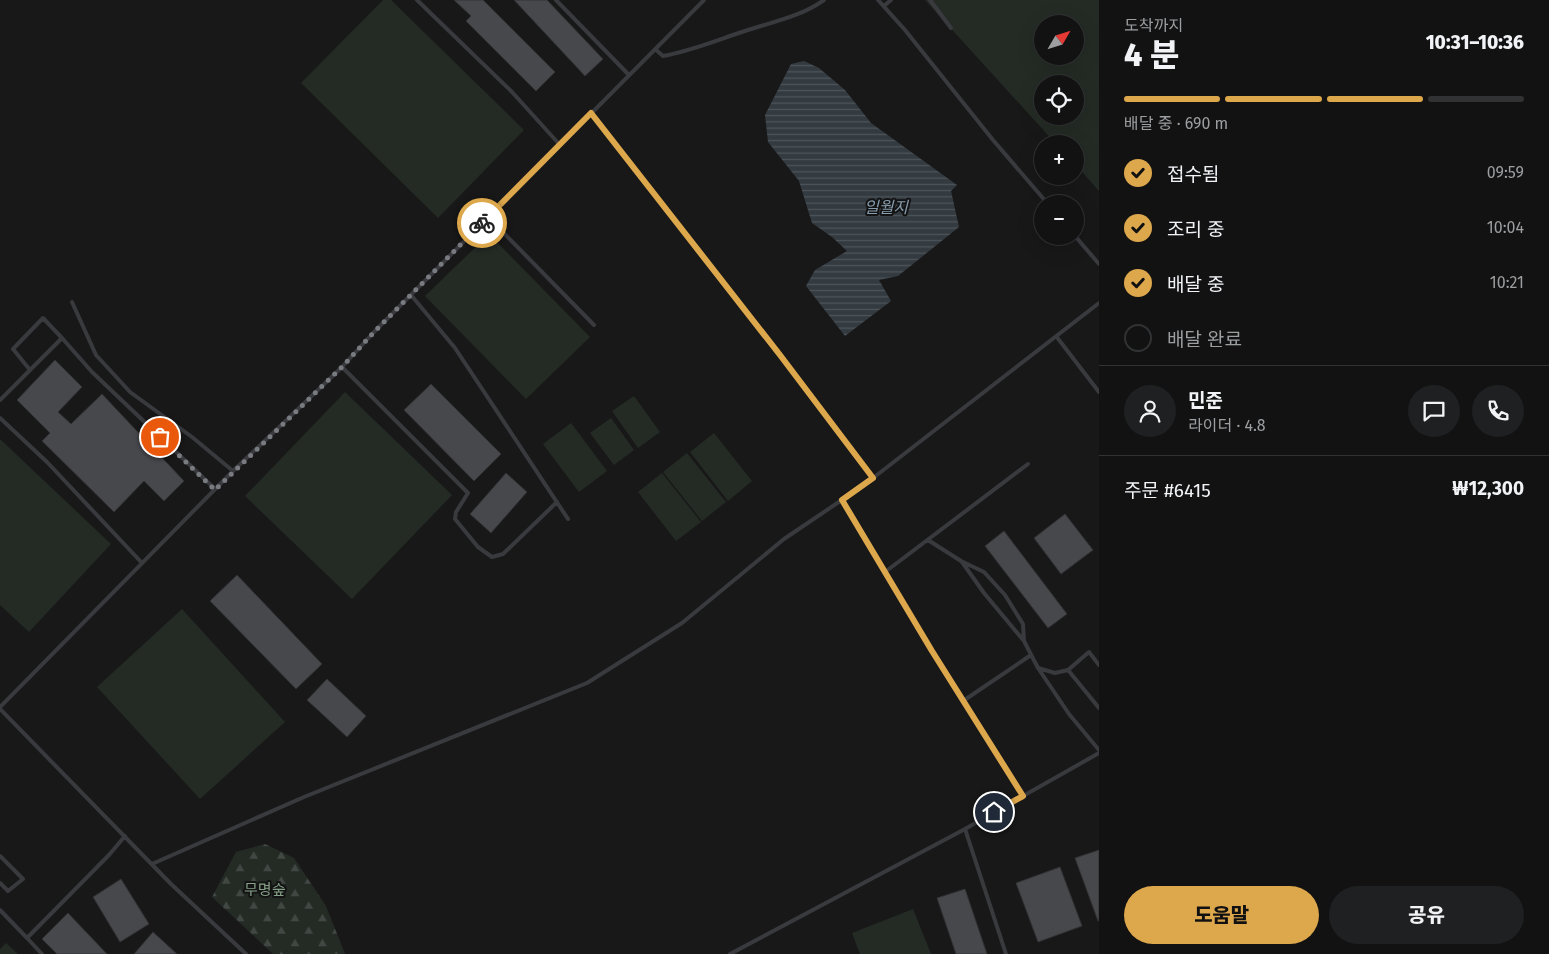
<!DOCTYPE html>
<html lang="ko">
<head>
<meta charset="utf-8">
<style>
	body { margin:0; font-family:"Fira Sans","Noto Sans KR",sans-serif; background:#1f2021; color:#f1f3f6; height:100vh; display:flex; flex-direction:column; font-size:19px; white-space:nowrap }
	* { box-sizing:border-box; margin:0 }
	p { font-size:16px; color:#9c9ea0 }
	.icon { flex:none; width:28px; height:28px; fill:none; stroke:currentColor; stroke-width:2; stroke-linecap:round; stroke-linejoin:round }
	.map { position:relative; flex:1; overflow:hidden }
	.panel { display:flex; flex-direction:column; background:#121213; width:450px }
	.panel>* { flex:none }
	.needle { width:32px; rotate:51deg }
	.controls { position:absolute; left:1034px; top:15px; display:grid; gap:10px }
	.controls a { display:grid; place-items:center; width:50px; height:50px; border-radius:50%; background:#121213; box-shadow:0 5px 20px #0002,0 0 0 1px #313233; font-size:25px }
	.pin { position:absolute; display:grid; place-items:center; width:42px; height:42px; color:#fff; margin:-21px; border:2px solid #fff; border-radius:50%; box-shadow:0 1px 5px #0007 }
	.courier { position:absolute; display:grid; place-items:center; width:50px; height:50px; margin:-25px; border:4px solid #dda74c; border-radius:50%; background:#fff; color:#222; box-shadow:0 1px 6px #0007 }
	.summary em { font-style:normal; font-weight:800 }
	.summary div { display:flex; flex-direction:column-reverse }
	.summary { display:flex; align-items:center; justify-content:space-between; height:85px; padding:0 25px }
	h1 { font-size:32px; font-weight:800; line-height:38px }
	.bar { display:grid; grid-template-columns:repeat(4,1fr); gap:8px 5px; align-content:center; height:60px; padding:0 25px }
	.bar i { height:6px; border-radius:4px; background:#313233 }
	.bar .current { background:#dda74c }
	.bar p { grid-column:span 4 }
	.line { display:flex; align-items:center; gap:12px; padding:0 25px; border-top:1px solid #313233 }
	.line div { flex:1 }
	.round { display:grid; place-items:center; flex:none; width:52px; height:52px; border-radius:26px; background:#1f2021 }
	ol { padding:0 25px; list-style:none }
	li { display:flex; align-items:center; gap:15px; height:55px }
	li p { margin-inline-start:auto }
	li .icon { padding:5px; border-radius:50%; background:#dda74c; color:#111; stroke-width:4 }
	li:last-child { color:#9c9ea0 }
	li i { width:28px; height:28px; border:2px solid #313233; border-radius:50% }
	.action { display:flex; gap:10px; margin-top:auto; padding:10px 25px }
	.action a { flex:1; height:58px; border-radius:30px; background:#dda74c; color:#111; font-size:20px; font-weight:800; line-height:58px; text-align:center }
	.action a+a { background:#1f2021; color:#f1f3f6 }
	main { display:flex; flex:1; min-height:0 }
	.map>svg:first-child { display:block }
	.forest { fill:url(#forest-firs) }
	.garden { fill:#242b25; fill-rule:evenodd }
	.water { fill:url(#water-rules) }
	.building { fill:#47484c; stroke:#323235 }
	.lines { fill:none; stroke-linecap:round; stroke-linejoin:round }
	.lane { stroke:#393a3e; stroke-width:4 }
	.done { stroke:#787b80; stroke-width:5; stroke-dasharray:0 9 }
	.route { stroke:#dda74c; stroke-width:6 }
	.labels { text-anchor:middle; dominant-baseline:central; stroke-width:4; stroke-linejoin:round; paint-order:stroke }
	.park-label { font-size:15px; fill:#85a086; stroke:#131314 }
	.water-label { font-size:16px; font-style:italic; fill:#879dae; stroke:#131314 }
</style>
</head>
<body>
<main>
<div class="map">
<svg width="1099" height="954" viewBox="0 0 1099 954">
	<defs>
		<pattern id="forest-firs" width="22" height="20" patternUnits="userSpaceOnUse" patternTransform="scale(1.25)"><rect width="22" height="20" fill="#242b25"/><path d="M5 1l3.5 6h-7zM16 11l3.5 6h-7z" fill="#414743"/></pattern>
		<pattern id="water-rules" width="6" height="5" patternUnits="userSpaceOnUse" patternTransform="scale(1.25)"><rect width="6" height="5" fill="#333b41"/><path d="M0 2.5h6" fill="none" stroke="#4e555a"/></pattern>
	</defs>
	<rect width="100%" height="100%" fill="#181819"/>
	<!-- forest -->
	<path class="forest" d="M265,844L294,858L326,906L345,954H273L212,897L236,852Z"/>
	<!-- garden -->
	<path class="garden" d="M383,0H391L524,130L438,218L301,83Z
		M925,0H1099V191L1075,164V144H1056ZM1042,24H1075V56H1042ZM1042,84H1075V116H1042Z
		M489,234L590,337L526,399L425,296Z
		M345,392L452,495L352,599L245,496Z
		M634,396L660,432L638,448L612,411Z
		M611,418L634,450L614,465L590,433Z
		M571,423L607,471L579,492L543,444Z
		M714,433L752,481L728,501L690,452Z
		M0,439L111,544L29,632L0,605Z
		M687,453L726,502L702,521L663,472Z
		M662,473L701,522L676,541L638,492Z
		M182,609L285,722L200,799L97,687Z
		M913,909L931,954H860L852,933Z
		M6,943L18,954H0V949Z"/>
	<!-- water -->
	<path class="water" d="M804,61L819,68L845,90L871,123L957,185L951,191L959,227L898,276L879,280L891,301L845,336L806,286L815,270L847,251L832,237L812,223L799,181L768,142L765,115L791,64Z"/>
	<!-- building -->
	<path class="building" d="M454,0H483L555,72L536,91L466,21L471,16Z
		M514,0H547L603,59L585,76Z
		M55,360L82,387L58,412L71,424L102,394L184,481L164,501L144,481L114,512L42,441L50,433L17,400Z
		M431,384L501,454L474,481L404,410Z
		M506,473L527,492L491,533L470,514Z
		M1065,514L1093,550L1061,574L1034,538Z
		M1004,531L1067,614L1048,628L985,546Z
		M237,575L322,664L296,689L210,601Z
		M327,679L366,716L347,737L307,700Z
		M1099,850V921H1098L1075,858Z
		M1060,867L1082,926L1038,942L1016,883Z
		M121,879L149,924L120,942L93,897Z
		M965,889L987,954H956L937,898Z
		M68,913L107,954H57L42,939Z
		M153,932L177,954H134Z"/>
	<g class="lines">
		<!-- lane -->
		<path class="lane" d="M417,0L512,92L560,145
			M556,0L629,75
			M878,0L905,30L993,140L1048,204
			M930,0L951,28
			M884,6L891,0
			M655,49L663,56C691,51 717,40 745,31C772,22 800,17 824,0
			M591,113L780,355L873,478
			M488,217L594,325
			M1075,236L1099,264
			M411,295L455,348L568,519
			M72,302L96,355L130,392L192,437L233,471
			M1056,336L1099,392
			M342,367L468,493L456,512L455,519L478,547L492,557L503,554L557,502
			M30,370L13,349L43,318L62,338
			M0,400L62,338L92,372L215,489
			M0,418L47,462L142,563
			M843,500L932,651L1023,796
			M928,540L961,561L984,572L1005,595L1023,624L1024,641L1038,668L1069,714L1099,750
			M962,562L984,593L1024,641
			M885,572L1028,464
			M1099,665L1089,652L1068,670L1099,708
			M1038,668L1055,673L1068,670
			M963,701L1031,655
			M0,707L233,471L342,367L374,332L704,0
			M0,709L171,884L246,954
			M965,829L1006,954
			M0,856L23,879L8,891L0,883
			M152,864L304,797L587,683L682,623L784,539L864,485L1099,303
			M0,910L27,938L109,855L125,836
			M27,938L42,954
			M730,954L965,829L1099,753"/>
	</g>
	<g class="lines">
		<!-- done -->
		<path class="done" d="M160,437L215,490L342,367L374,332L482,223"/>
		<!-- route -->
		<path class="route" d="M482,223L591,113L780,355L873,478L842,500L932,651L1023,796L994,812"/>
	</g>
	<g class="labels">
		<!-- park labels -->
		<g class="park-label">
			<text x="265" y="890">무명숲</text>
		</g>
		<!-- water labels -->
		<g class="water-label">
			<text x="886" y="207">일월지</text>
		</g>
	</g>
</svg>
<div class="controls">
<a><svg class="needle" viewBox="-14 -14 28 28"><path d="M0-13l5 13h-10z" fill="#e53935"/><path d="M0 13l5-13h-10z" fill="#9c9ea0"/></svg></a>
<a><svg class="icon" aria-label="locate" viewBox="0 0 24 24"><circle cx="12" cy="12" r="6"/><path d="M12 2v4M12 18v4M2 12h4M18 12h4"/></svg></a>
<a>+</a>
<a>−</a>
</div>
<div class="pin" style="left:160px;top:437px;background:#ea580c"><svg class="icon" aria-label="bag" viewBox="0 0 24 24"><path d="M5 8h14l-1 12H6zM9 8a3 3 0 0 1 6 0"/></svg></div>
<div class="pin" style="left:994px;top:812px;background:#1f2937"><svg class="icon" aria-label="home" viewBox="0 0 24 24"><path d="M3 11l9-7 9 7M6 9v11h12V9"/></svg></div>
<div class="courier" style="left:482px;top:223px"><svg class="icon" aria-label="bike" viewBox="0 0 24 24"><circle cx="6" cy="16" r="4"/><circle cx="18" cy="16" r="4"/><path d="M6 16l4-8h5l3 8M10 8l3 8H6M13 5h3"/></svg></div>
</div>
<section class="panel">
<div class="summary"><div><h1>4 분</h1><p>도착까지</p></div><em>10:31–10:36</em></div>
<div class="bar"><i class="current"></i><i class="current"></i><i class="current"></i><i></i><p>배달 중 · 690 m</p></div>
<ol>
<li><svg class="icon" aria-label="check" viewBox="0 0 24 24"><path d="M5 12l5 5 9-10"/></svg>접수됨<p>09:59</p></li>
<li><svg class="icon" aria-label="check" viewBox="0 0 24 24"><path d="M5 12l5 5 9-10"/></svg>조리 중<p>10:04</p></li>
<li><svg class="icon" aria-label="check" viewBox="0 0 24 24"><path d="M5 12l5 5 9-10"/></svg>배달 중<p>10:21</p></li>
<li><i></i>배달 완료</li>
</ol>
<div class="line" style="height:90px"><a class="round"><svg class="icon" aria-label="person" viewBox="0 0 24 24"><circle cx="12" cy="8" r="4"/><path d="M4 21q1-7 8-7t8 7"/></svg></a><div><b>민준</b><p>라이더 · 4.8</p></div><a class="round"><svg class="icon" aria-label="chat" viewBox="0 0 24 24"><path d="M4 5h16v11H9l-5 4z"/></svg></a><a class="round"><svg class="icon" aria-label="phone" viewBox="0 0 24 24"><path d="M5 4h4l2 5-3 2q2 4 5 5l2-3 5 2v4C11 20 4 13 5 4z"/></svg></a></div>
<div class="line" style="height:65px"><div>주문 #6415</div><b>₩12,300</b></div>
<div class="action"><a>도움말</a><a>공유</a></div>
</section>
</main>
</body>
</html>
